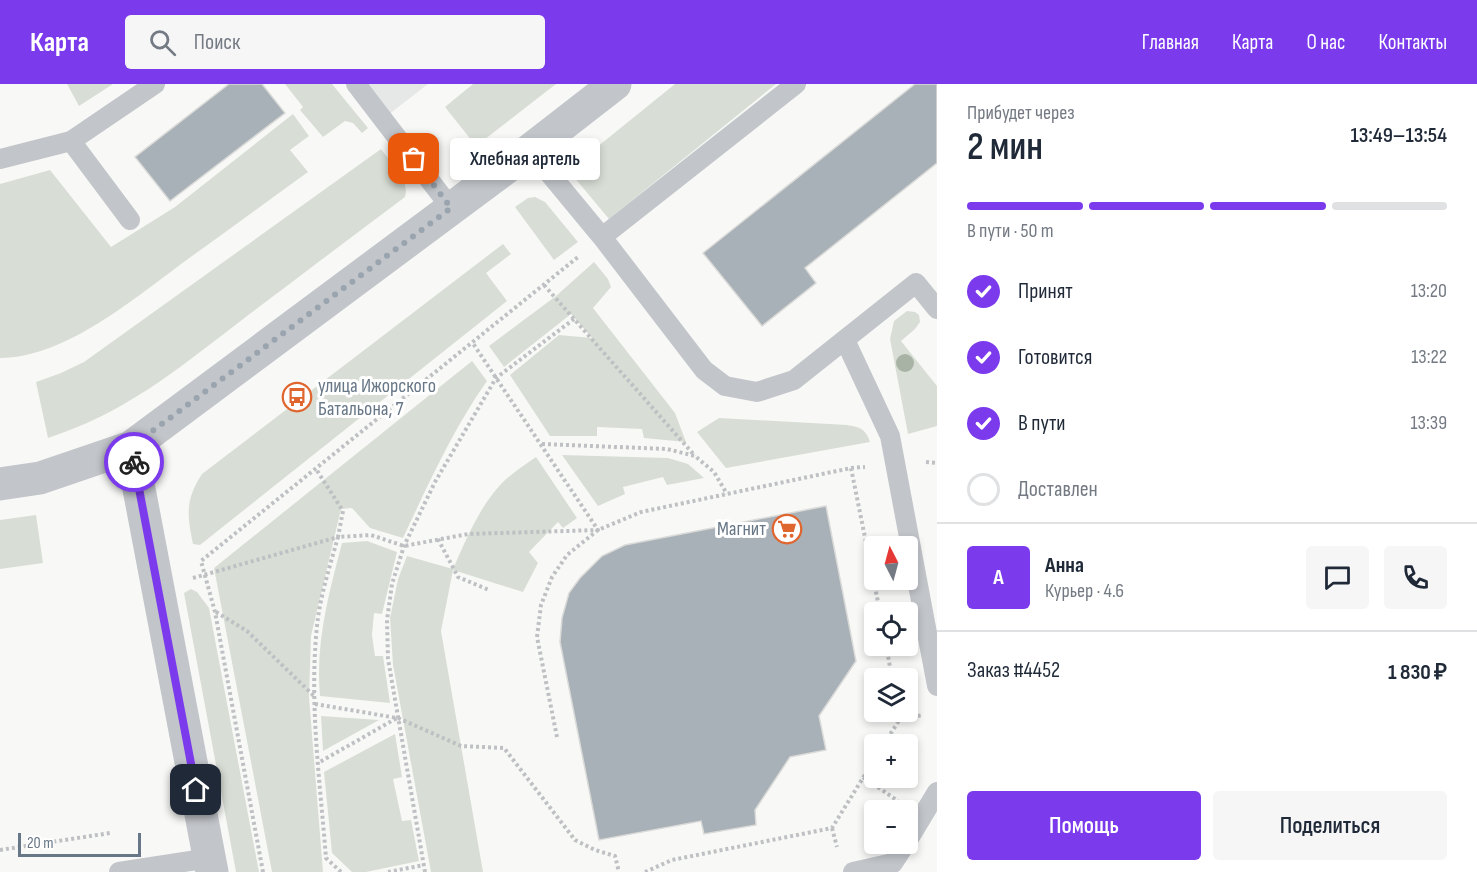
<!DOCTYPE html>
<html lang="ru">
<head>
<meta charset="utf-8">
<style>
	body { margin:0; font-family:"Sofia Sans Condensed",sans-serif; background:#f6f6f7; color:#1f2937; height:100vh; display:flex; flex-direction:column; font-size:22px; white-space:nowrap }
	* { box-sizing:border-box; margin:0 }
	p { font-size:20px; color:#747a83 }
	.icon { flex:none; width:33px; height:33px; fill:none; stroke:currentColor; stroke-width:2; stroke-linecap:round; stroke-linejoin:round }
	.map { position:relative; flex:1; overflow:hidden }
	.panel { display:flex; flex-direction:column; background:#fff; width:540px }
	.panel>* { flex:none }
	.needle { width:39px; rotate:354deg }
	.fabs { position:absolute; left:864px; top:452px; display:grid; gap:12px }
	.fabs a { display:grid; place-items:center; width:54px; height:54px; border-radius:6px; background:#fff; box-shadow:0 3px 9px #0003; font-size:30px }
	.scale { position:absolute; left:18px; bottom:15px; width:123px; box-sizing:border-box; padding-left:6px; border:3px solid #687787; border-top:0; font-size:16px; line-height:21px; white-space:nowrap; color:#687787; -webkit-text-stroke:4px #fff; paint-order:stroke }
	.pin { position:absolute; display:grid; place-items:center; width:51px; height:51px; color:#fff; margin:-26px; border-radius:12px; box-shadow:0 3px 9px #0006 }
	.courier { position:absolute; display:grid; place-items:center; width:60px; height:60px; margin:-30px; border:4px solid #7c3aed; border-radius:50%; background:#fff; color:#222; box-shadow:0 2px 8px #0007 }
	.bubble { position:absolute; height:42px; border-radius:6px; background:#fff; box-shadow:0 3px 9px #0003; font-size:20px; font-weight:600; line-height:42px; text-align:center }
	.overview em { font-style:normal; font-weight:600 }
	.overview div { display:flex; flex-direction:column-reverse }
	.overview { display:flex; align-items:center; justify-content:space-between; height:102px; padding:0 30px }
	h1 { font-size:39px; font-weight:600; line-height:45px }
	.bar { display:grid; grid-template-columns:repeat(4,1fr); gap:9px 6px; align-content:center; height:72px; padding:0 30px }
	.bar i { height:8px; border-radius:4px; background:#e0e1e3 }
	.bar .selected { background:#7c3aed }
	.bar p { grid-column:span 4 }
	.line { display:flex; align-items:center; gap:15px; padding:0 30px; border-top:2px solid #e0e1e3 }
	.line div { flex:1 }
	.round { display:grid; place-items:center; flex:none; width:63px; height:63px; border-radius:6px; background:#f6f6f7 }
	ol { padding:0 30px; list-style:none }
	li { display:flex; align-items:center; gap:18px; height:66px }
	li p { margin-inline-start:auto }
	li .icon { padding:6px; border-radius:50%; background:#7c3aed; color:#fff; stroke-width:4 }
	li:last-child { color:#747a83 }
	li i { width:33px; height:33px; border:3px solid #e0e1e3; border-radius:50% }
	.button { display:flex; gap:12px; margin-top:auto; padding:12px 30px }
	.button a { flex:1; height:69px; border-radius:6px; background:#7c3aed; color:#fff; font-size:24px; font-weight:600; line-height:69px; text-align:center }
	.button a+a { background:#f6f6f7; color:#1f2937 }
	header { display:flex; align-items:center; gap:36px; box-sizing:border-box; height:84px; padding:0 30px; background:#7c3aed; color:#fff }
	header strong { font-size:28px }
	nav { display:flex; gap:33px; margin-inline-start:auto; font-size:21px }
	.search { width:420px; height:54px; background:#f6f6f7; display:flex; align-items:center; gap:15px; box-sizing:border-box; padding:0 21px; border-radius:6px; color:#747a83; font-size:22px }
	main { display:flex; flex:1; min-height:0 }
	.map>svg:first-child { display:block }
	.built { fill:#e6e8e7 }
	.green { fill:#d8ded5 }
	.building { fill:#a8b1b7; stroke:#dadad8; stroke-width:1.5 }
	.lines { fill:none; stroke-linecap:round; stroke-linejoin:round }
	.path { stroke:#bec0c3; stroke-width:4; stroke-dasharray:3 3; stroke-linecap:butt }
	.service { stroke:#c2c5ca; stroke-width:20 }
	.minor { stroke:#c2c5ca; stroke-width:33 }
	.tree { fill:#a8b3a5 }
	.done { stroke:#9aa4ae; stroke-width:6; stroke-dasharray:0 10.8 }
	.route { stroke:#7c3aed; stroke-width:8 }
	.labels { text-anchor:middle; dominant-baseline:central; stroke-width:6; stroke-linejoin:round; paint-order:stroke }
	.poi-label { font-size:20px; fill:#687787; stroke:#fff; text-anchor:start }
</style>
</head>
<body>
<header>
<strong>Карта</strong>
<div class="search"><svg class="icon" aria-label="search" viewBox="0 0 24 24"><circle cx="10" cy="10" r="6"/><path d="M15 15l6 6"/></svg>Поиск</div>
<nav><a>Главная</a><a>Карта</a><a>О нас</a><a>Контакты</a></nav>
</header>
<main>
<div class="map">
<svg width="937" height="788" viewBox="0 0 937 788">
	<rect width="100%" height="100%" fill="#f8f9f6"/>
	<!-- built -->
	<path class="built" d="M363,0H428L388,31Z"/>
	<!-- green -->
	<path class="green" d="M67,0H113L79,22Z
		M285,0H332L368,44L362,49L353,39L345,37L323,53L300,26L303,23Z
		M473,0H556L476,62L445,23Z
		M675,0H776L609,135L574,93L573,86L576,80Z
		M293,30L309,52L290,66L308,88C268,117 228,146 188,175C137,212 66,274 0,274V100L50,86L111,163L175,123Z
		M381,65C391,79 410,95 405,113C349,155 293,197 238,239C175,287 125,329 48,354L36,298L61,289L84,278Z
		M535,113L545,118L578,158L554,176L515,123L528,114Z
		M503,160L511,170L486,189L507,217L200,461L193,460C187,431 185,416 202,390Z
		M594,178L608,195L611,203L593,224L675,329L686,358L644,354L642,345L597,343V352H550L510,291L559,251L592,254L571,230L504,283L489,262L556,212Z
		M907,227L915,228L919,231L920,238L915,245L901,257L937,302V342L908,350L890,255L894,237Z
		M472,277L487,297C453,345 428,401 403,454L370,444L352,424L341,425L311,552L309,613L323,788H272L214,484Z
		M719,334L847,341C860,343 866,345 870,358L726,384L697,348Z
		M562,371L668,374L688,380L704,394L667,401L663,393L623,403L625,410L598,422Z
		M536,373L577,434L563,444L558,438L529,468L538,479L523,508L453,486L441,547L483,788H431L393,581L390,534L398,495L407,472L453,485C466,456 479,423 502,399C512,389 525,381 536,373Z
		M36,431L43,479L0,485V436Z
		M367,457L397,468L382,530L374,529L372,551L375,572H383L390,619L320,612C315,559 329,509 342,459Z
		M191,505L197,508L209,524L259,788H236L184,509Z
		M321,632L379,636L323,667Z
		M395,650L402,693L393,695L402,737L411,736L419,777L366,788H352L332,769L324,688Z"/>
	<!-- building -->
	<path class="building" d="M229,0H262L285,29L170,117L135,73Z
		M915,0H937V79L805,184L816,199L762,242L703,169Z
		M826,422L856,577L819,632L826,666L790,673L755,726L756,741L704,750L701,737L599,756L560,558L562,534L569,509L580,494L602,472L625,461Z"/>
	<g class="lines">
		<!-- path -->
		<path class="path" d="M544,201L695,372
			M542,360L667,365L695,372L714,388L727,410
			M926,378L937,379
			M851,384L865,383
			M438,455L458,493L489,506
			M193,494L338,453L343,427L316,385
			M216,528L247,547L315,613
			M886,561L892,594
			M315,620L397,634L318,679
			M398,634L461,662L504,664L575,756L595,766L615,772L619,788
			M900,635L923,631
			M557,653L537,553L541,521L552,493L567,471L598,446L641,428L851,384L880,528
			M884,660L900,635L898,627
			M863,693L898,717
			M832,744L837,763
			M0,766L110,749
			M263,788L215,528L201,477L578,173
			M341,788L326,774C320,697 309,619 317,542C320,512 330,482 338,453L371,451L404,462L468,450L598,446L472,258
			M388,788L424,781
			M425,788L388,575L387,536L392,500L404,462L435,398L496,294L574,235
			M645,788L672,776L832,744L874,676"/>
		<!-- service -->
		<path class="service" d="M356,0L451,124
			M71,57L130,136
			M530,66L602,153L704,286L725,302L757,308L794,296L916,199L937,225
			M0,75L71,57L155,0
			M602,153L796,0
			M845,256L890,352L937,602
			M908,756L937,708
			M119,788L210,774
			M853,788L893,779L906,759"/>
		<!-- minor -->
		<path class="minor" d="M131,363L212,788
			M0,400L40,394L131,363L530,66L615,0"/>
	</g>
	<!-- trees -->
	<circle class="tree" cx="905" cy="279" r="9"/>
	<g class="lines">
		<!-- done -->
		<path class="done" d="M134,378L131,363L451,124L414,75"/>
		<!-- route -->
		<path class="route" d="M134,378L196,706"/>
	</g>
	<!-- icons -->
	<defs>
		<g id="bus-ring" transform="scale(1.5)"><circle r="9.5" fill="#fff" stroke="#e0662f" stroke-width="1.5"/><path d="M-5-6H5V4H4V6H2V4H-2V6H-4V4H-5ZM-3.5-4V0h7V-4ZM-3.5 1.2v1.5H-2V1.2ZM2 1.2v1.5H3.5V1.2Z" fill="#e0662f"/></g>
		<g id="supermarket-ring" transform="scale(1.5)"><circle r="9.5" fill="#fff" stroke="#e0662f" stroke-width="1.5"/><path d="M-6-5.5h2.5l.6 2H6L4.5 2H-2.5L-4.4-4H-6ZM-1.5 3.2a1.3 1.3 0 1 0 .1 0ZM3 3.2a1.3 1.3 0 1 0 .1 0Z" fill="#e0662f"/></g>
	</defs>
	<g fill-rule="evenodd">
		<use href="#bus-ring" x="297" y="313"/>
		<use href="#supermarket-ring" x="787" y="445"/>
	</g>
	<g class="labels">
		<!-- poi labels -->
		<g class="poi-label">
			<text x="318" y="302">улица Ижорского<tspan x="318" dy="23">Батальона, 7</tspan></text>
			<text x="766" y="445" text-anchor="end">Магнит</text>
		</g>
	</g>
</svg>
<div class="fabs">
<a><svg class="needle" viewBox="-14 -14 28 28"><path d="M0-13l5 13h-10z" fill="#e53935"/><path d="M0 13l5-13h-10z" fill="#747a83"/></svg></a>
<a><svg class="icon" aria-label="locate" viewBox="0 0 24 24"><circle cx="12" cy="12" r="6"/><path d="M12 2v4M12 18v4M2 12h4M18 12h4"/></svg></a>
<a><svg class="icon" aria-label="layers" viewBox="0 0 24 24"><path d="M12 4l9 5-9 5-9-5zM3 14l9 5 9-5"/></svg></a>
<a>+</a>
<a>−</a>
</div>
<div class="scale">20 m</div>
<div class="pin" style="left:414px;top:75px;background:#ea580c"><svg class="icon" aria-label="bag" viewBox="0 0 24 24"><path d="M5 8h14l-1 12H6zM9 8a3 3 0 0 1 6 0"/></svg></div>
<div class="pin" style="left:196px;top:706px;background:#1f2937"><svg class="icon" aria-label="home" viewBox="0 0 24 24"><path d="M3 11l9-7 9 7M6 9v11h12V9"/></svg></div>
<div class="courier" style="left:134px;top:378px"><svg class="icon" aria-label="bike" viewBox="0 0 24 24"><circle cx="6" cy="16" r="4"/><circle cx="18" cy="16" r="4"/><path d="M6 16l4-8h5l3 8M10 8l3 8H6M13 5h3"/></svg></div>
<div class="bubble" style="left:450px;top:54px;width:150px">Хлебная артель</div>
</div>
<section class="panel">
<div class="overview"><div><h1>2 мин</h1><p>Прибудет через</p></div><em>13:49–13:54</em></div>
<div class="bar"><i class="selected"></i><i class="selected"></i><i class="selected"></i><i></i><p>В пути · 50 m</p></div>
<ol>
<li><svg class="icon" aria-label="check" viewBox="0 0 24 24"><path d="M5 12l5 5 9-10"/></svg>Принят<p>13:20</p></li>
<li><svg class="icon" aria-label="check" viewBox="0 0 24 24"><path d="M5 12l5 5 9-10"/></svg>Готовится<p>13:22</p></li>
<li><svg class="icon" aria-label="check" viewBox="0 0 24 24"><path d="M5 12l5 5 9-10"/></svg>В пути<p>13:39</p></li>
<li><i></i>Доставлен</li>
</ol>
<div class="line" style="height:108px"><b class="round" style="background:#7c3aed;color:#fff">А</b><div><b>Анна</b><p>Курьер · 4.6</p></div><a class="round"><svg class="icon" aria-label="chat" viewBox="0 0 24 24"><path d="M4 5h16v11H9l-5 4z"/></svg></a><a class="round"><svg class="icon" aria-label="phone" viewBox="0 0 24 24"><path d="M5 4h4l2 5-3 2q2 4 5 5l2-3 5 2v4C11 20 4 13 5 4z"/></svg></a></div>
<div class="line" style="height:78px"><div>Заказ #4452</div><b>1 830 ₽</b></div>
<div class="button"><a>Помощь</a><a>Поделиться</a></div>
</section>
</main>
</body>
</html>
